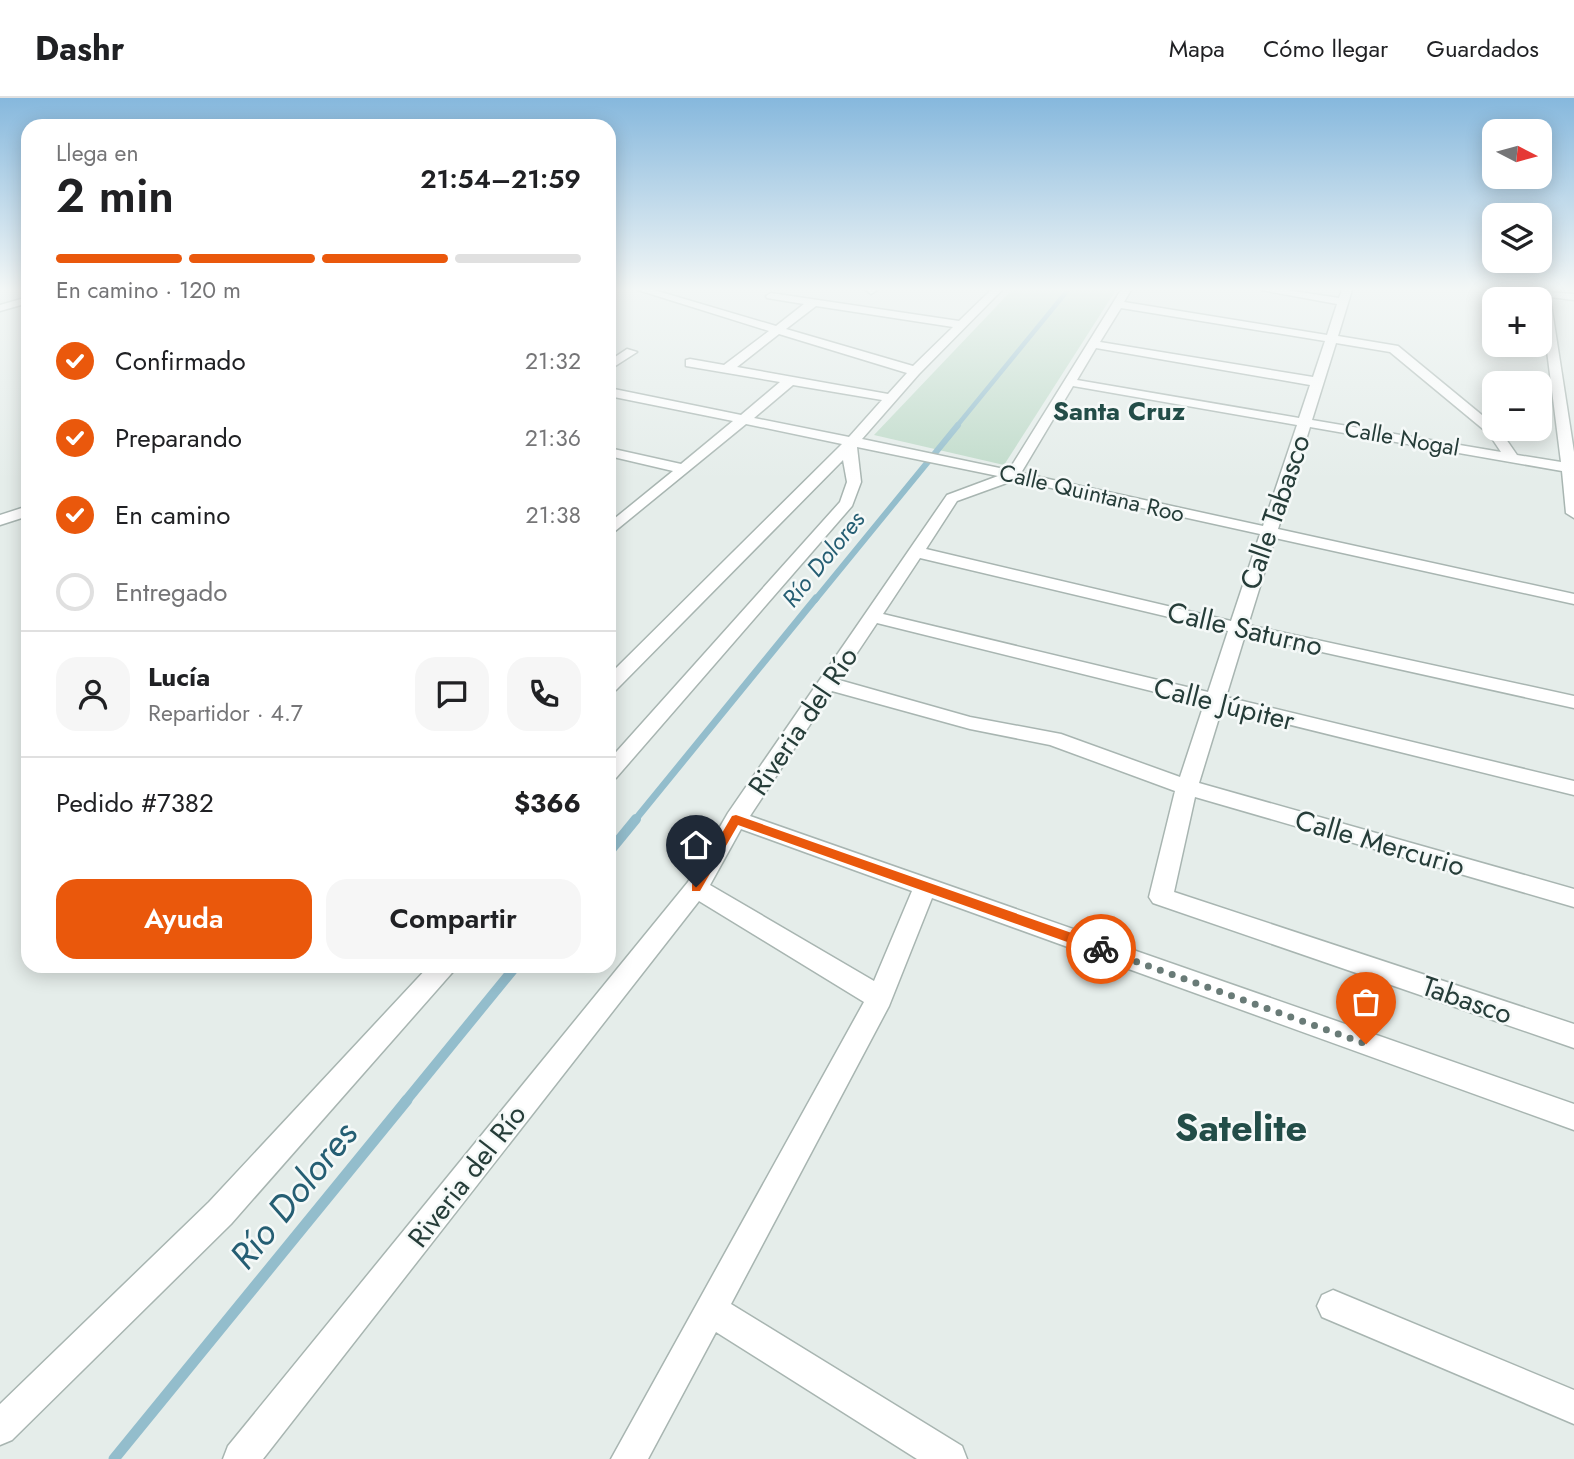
<!DOCTYPE html>
<html lang="es">
<head>
<meta charset="utf-8">
<style>
	body { margin:0; font-family:Jost,sans-serif; background:#f6f6f6; color:#202124; height:100vh; display:flex; flex-direction:column; font-size:26px; white-space:nowrap }
	* { box-sizing:border-box; margin:0 }
	p { font-size:23px; color:#757577 }
	.icon { flex:none; width:38px; height:38px; fill:none; stroke:currentColor; stroke-width:2; stroke-linecap:round; stroke-linejoin:round }
	.map { position:relative; flex:1; overflow:hidden }
	.drawer { position:absolute; left:21px; top:21px; width:595px; height:854px; display:flex; flex-direction:column; background:#fff; border-radius:21px; box-shadow:0 4px 18px #0003 }
	.drawer>* { flex:none }
	.needle { width:46px; rotate:96deg }
	.buttons { position:absolute; left:1482px; top:21px; display:grid; gap:14px }
	.buttons a { display:grid; place-items:center; width:70px; height:70px; border-radius:14px; background:#fff; box-shadow:0 4px 18px #0003; font-size:35px }
	.pin { position:absolute; display:grid; place-items:center; width:60px; height:60px; color:#fff; margin:-72px -30px; border-radius:50% 50% 50% 0; rotate:-45deg; box-shadow:0 0 7px #0007 }
	.pin .icon { rotate:45deg }
	.courier { position:absolute; display:grid; place-items:center; width:70px; height:70px; margin:-35px; border:5px solid #ea580c; border-radius:50%; background:#fff; color:#222; box-shadow:0 2px 9px #0007 }
	.headline em { font-style:normal; font-weight:600 }
	.headline div { display:flex; flex-direction:column-reverse }
	.headline { display:flex; align-items:center; justify-content:space-between; height:119px; padding:0 35px }
	h1 { font-size:46px; font-weight:600; line-height:52px }
	.bar { display:grid; grid-template-columns:repeat(4,1fr); gap:10px 7px; align-content:center; height:84px; padding:0 35px }
	.bar i { height:9px; border-radius:5px; background:#e0e0e0 }
	.bar .current { background:#ea580c }
	.bar p { grid-column:span 4 }
	.line { display:flex; align-items:center; gap:18px; padding:0 35px; border-top:2px solid #e0e0e0 }
	.line div { flex:1 }
	.round { display:grid; place-items:center; flex:none; width:74px; height:74px; border-radius:21px; background:#f6f6f6 }
	ol { padding:0 35px; list-style:none }
	li { display:flex; align-items:center; gap:21px; height:77px }
	li p { margin-inline-start:auto }
	li .icon { padding:7px; border-radius:50%; background:#ea580c; color:#fff; stroke-width:4 }
	li:last-child { color:#757577 }
	li i { width:38px; height:38px; border:4px solid #e0e0e0; border-radius:50% }
	.primary-button { display:flex; gap:14px; margin-top:auto; padding:14px 35px }
	.primary-button a { flex:1; height:80px; border-radius:21px; background:#ea580c; color:#fff; font-size:28px; font-weight:600; line-height:80px; text-align:center }
	.primary-button a+a { background:#f6f6f6; color:#202124 }
	header { display:flex; align-items:center; gap:42px; box-sizing:border-box; height:98px; padding:0 35px; background:#fff; border-bottom:2px solid #e0e0e0 }
	header strong { font-size:33px }
	nav { display:flex; gap:38px; margin-inline-start:auto; font-size:24px }
	.map>svg:first-child { display:block }
	.green { fill:#c0dbca }
	.lines { fill:none; stroke-linecap:round; stroke-linejoin:round }
	.stream-far4 { stroke:#93bdcc; stroke-width:4.5 }
	.stream-far3 { stroke:#93bdcc; stroke-width:6 }
	.stream-far2 { stroke:#93bdcc; stroke-width:7 }
	.stream-far1 { stroke:#93bdcc; stroke-width:10 }
	.stream { stroke:#93bdcc; stroke-width:11 }
	.minor-casing { stroke:#a8b5b1; stroke-width:3 }
	.minor { fill:#fff; fill-rule:evenodd }
	.route { fill:#ea580c }
	.done { stroke:#697b77; stroke-width:7; stroke-dasharray:0 12.6 }
	.labels { text-anchor:middle; dominant-baseline:central; stroke-width:5; stroke-linejoin:round; paint-order:stroke }
	.far-street-label { font-size:23px; fill:#263d39; stroke:#f5f9f8 }
	.far-water-label { font-size:24px; font-style:italic; fill:#255e73; stroke:#f5f9f8 }
	.far-quarter-label { font-size:26px; font-weight:bold; fill:#234d48; stroke:#f5f9f8 }
	.street-label { font-size:28px; fill:#263d39; stroke:#f5f9f8 }
	.near-water-label { font-size:37px; font-style:italic; fill:#255e73; stroke:#f5f9f8 }
	.near-quarter-label { font-size:38px; font-weight:bold; fill:#234d48; stroke:#f5f9f8 }
</style>
</head>
<body>
<header>
<strong>Dashr</strong>
<nav><a>Mapa</a><a>Cómo llegar</a><a>Guardados</a></nav>
</header>
<div class="map">
<svg width="1574" height="1361" viewBox="0 0 1574 1361">
	<rect width="100%" height="100%" fill="#e5edea"/>
	<!-- green -->
	<path class="green" d="M1012,192H1116L1004,367L874,337Z"/>
	<g class="lines">
		<!-- stream-far4 -->
		<path class="stream-far4" d="M956,329L1068,192"/>
		<!-- stream-far3 -->
		<path class="stream-far3" d="M815,502L958,327"/>
		<!-- stream-far2 -->
		<path class="stream-far2" d="M635,722L816,500"/>
		<!-- stream-far1 -->
		<path class="stream-far1" d="M609,754L636,721
			M405,1004L516,868"/>
		<!-- stream -->
		<path class="stream" d="M114,1361L407,1002"/>
		<!-- minor casing -->
		<g class="minor-casing">
			<path id="minor" d="M638,192H654L776,228L804,206L767,200L766,198L771,195L959,223L991,192H1002L919,276L862,341L1009,372L1121,192H1131L1124,204L1327,237L1337,206L1261,192H1286L1339,200L1342,192H1352L1338,238L1398,248L1494,327V331H1499L1517,357L1561,364L1540,197L1519,192L1574,196V202L1550,199L1574,354V420L1566,415L1562,373L1310,329L1278,431L1574,496V506L1275,440L1248,527L1574,598V610L1245,537L1226,599L1574,683V697L1222,610L1199,685L1574,791V809L1195,699L1174,794L1574,926V950L1153,805L1149,799L1175,693L1050,647L970,631L832,593L750,718L1574,1006V1032L932,800L889,908L731,1206L962,1348L967,1361H917L716,1234L648,1361H611L864,904L699,803L263,1361H223L228,1348L688,784L728,715L947,397L998,378L857,349L861,384L852,408L616,680L609,682V662L840,404L847,384L843,362L616,592L609,594V577L842,346L746,326L609,438V425L673,373L609,358V350L681,366L733,323L609,298V290L741,317L780,284L686,268V262L690,261L724,267L769,233ZM816,208L953,229L913,268L786,231ZM1121,210L1325,243L1313,279L1100,244ZM779,236L907,275L888,296L737,269ZM1336,245L1390,254L1489,336L1501,354L1312,322ZM1096,250L1310,287L1299,320L1077,282ZM793,287L882,302L849,339L754,320ZM1073,288L1297,327L1263,428L1021,375ZM1015,382L1260,436L1231,523L926,451L957,403ZM920,460L1228,533L1208,594L883,516ZM877,525L1204,606L1180,679L1061,636L970,619L839,582ZM741,731L912,793L874,883L710,787Z
				M866,192H877L871,196Z
				M28,199V205L0,213V207Z
				M627,251L637,254L609,272V263Z
				M28,408V418L0,427V417Z
				M429,868H458L231,1126L12,1342L0,1347V1306L209,1104Z
				M1333,1192L1574,1292V1326L1322,1219L1317,1208L1322,1197Z"/>
		</g>
		<!-- minor -->
		<use href="#minor" class="minor"/>
	</g>
	<!-- sky -->
	<linearGradient id="sky" x2="0" y2="1"><stop stop-color="#86b8dd"/><stop offset="0.5" stop-color="#f3f7f6"/><stop offset="1" stop-color="#f3f7f6" stop-opacity="0"/></linearGradient>
	<rect width="1574" height="382" fill="url(#sky)"/>
	<!-- route -->
	<path class="route" d="M736,717L1106,847L1108,851L1101,856L738,727L700,793H692V786L732,718Z"/>
	<g class="lines">
		<!-- done -->
		<path class="done" d="M1101,851L1366,946"/>
	</g>
	<g class="labels">
		<!-- far-street labels -->
		<g class="far-street-label">
			<text transform="translate(1402 340) rotate(10)">Calle Nogal</text>
			<text transform="translate(1092 395) rotate(13)">Calle Quintana Roo</text>
		</g>
		<!-- far-water labels -->
		<g class="far-water-label">
			<text transform="translate(823 461) rotate(-51)">Río Dolores</text>
		</g>
		<!-- far-quarter labels -->
		<g class="far-quarter-label">
			<text x="1119" y="313">Santa Cruz</text>
		</g>
		<!-- street labels -->
		<g class="street-label">
			<text transform="translate(1275 414) rotate(-71)">Calle Tabasco</text>
			<text transform="translate(1245 531) rotate(13)">Calle Saturno</text>
			<text transform="translate(1224 606) rotate(14)">Calle Júpiter</text>
			<text transform="translate(803 623) rotate(-56)">Riveria del Río</text>
			<text transform="translate(1380 745) rotate(16)">Calle Mercurio</text>
			<text transform="translate(1467 902) rotate(19)">Tabasco</text>
			<text transform="translate(467 1078) rotate(-52)">Riveria del Río</text>
		</g>
		<!-- near-water labels -->
		<g class="near-water-label">
			<text transform="translate(293 1097) rotate(-51)">Río Dolores</text>
		</g>
		<!-- near-quarter labels -->
		<g class="near-quarter-label">
			<text x="1241" y="1029">Satelite</text>
		</g>
	</g>
</svg>
<div class="buttons">
<a><svg class="needle" viewBox="-14 -14 28 28"><path d="M0-13l5 13h-10z" fill="#e53935"/><path d="M0 13l5-13h-10z" fill="#757577"/></svg></a>
<a><svg class="icon" aria-label="layers" viewBox="0 0 24 24"><path d="M12 4l9 5-9 5-9-5zM3 14l9 5 9-5"/></svg></a>
<a>+</a>
<a>−</a>
</div>
<div class="pin" style="left:1366px;top:946px;background:#ea580c"><svg class="icon" aria-label="bag" viewBox="0 0 24 24"><path d="M5 8h14l-1 12H6zM9 8a3 3 0 0 1 6 0"/></svg></div>
<div class="pin" style="left:696px;top:789px;background:#1f2937"><svg class="icon" aria-label="home" viewBox="0 0 24 24"><path d="M3 11l9-7 9 7M6 9v11h12V9"/></svg></div>
<div class="courier" style="left:1101px;top:851px"><svg class="icon" aria-label="bike" viewBox="0 0 24 24"><circle cx="6" cy="16" r="4"/><circle cx="18" cy="16" r="4"/><path d="M6 16l4-8h5l3 8M10 8l3 8H6M13 5h3"/></svg></div>
<section class="drawer">
<div class="headline"><div><h1>2 min</h1><p>Llega en</p></div><em>21:54–21:59</em></div>
<div class="bar"><i class="current"></i><i class="current"></i><i class="current"></i><i></i><p>En camino · 120 m</p></div>
<ol>
<li><svg class="icon" aria-label="check" viewBox="0 0 24 24"><path d="M5 12l5 5 9-10"/></svg>Confirmado<p>21:32</p></li>
<li><svg class="icon" aria-label="check" viewBox="0 0 24 24"><path d="M5 12l5 5 9-10"/></svg>Preparando<p>21:36</p></li>
<li><svg class="icon" aria-label="check" viewBox="0 0 24 24"><path d="M5 12l5 5 9-10"/></svg>En camino<p>21:38</p></li>
<li><i></i>Entregado</li>
</ol>
<div class="line" style="height:126px"><a class="round"><svg class="icon" aria-label="person" viewBox="0 0 24 24"><circle cx="12" cy="8" r="4"/><path d="M4 21q1-7 8-7t8 7"/></svg></a><div><b>Lucía</b><p>Repartidor · 4.7</p></div><a class="round"><svg class="icon" aria-label="chat" viewBox="0 0 24 24"><path d="M4 5h16v11H9l-5 4z"/></svg></a><a class="round"><svg class="icon" aria-label="phone" viewBox="0 0 24 24"><path d="M5 4h4l2 5-3 2q2 4 5 5l2-3 5 2v4C11 20 4 13 5 4z"/></svg></a></div>
<div class="line" style="height:91px"><div>Pedido #7382</div><b>$366</b></div>
<div class="primary-button"><a>Ayuda</a><a>Compartir</a></div>
</section>
</div>
</body>
</html>
